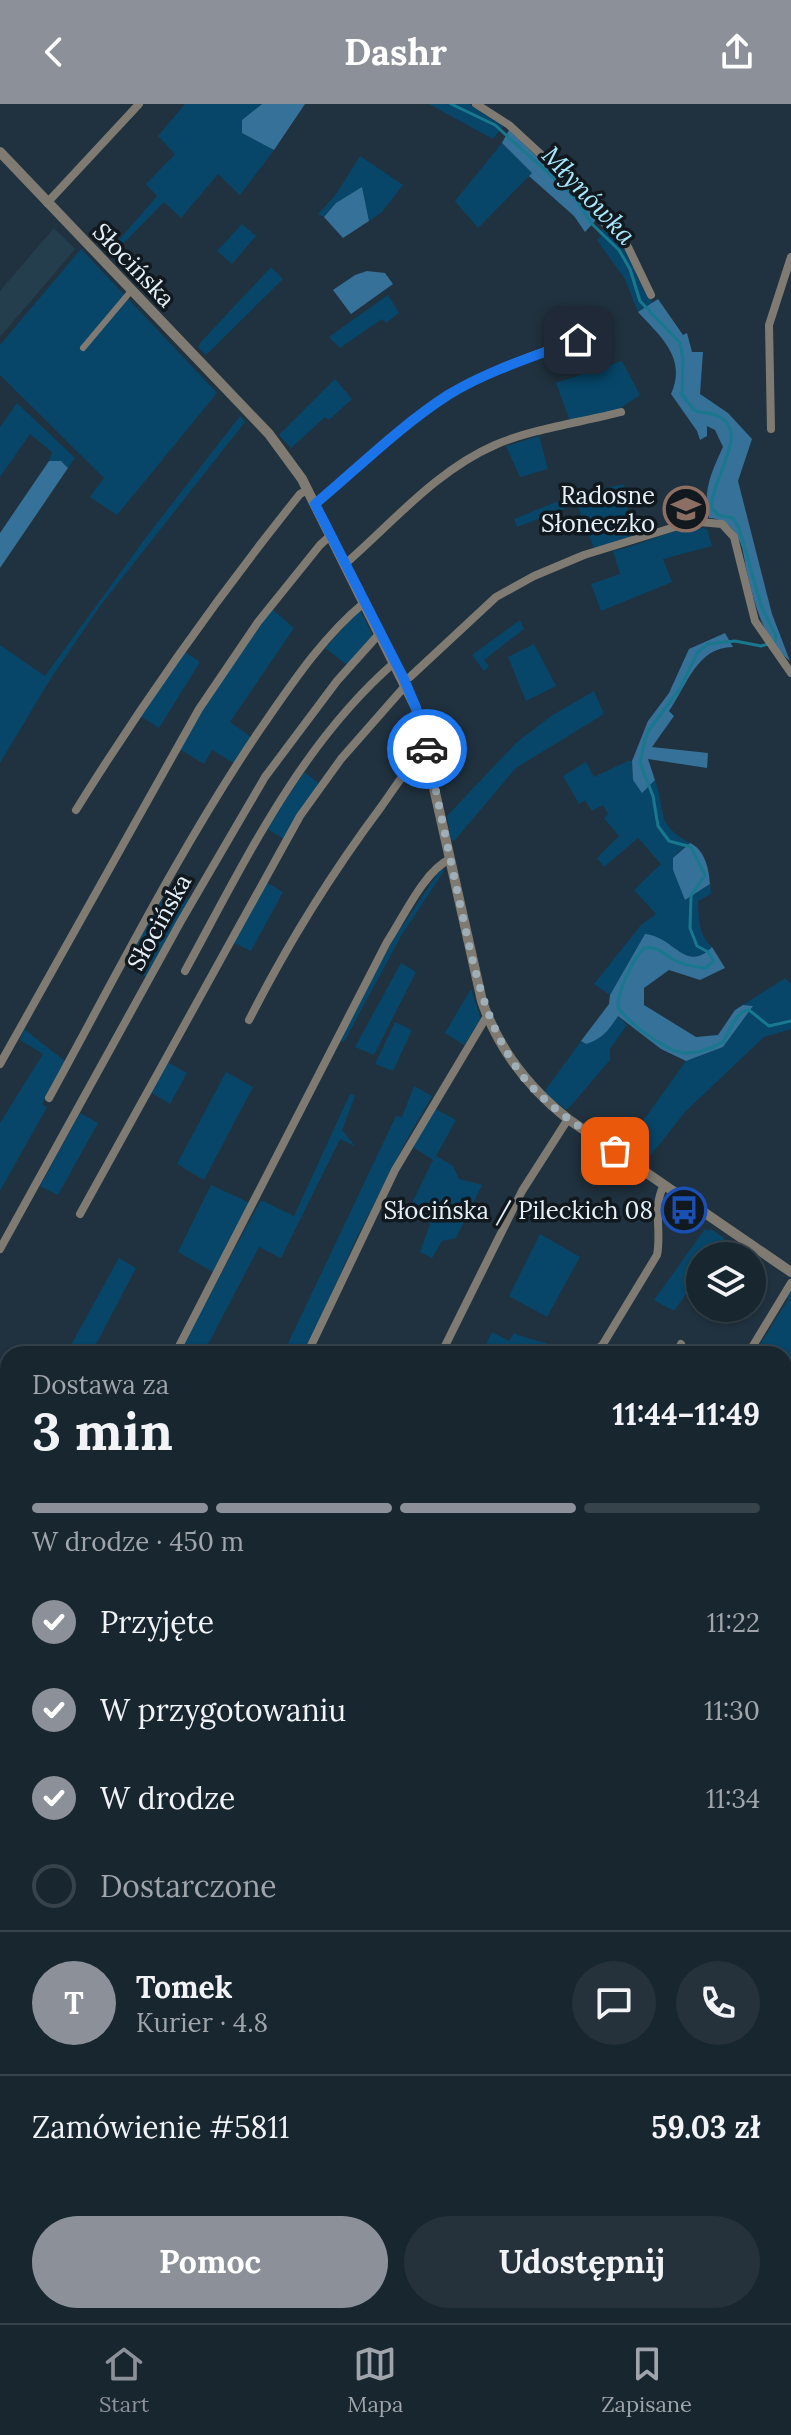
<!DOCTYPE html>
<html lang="pl">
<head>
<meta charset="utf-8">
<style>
	body { margin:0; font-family:Lora,serif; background:#25323b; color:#f1f3f6; height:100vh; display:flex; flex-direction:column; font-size:30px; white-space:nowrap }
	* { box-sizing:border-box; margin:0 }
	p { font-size:26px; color:#9fa5aa }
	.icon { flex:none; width:44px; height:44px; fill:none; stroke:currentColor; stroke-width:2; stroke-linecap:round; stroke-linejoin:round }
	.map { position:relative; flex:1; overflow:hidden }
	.side { position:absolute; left:0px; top:1242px; width:792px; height:978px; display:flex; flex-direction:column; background:#18262f; border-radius:24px 24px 0 0; box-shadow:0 2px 6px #0004,0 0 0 2px #36434b }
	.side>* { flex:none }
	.fabs { position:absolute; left:686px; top:1138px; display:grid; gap:16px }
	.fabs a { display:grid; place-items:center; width:80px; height:80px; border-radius:50%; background:#18262f; box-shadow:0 2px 6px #0004,0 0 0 2px #36434b; font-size:40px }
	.pin { position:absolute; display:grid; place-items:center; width:68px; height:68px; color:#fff; margin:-34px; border-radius:16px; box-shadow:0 4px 12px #0006 }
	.courier { position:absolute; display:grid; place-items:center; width:80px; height:80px; margin:-40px; border:6px solid #1a73e8; border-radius:50%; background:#fff; color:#222; box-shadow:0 2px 10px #0007 }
	.headline em { font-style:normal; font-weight:700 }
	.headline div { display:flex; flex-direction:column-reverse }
	.headline { display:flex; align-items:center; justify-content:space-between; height:136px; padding:0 32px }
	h1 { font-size:52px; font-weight:700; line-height:60px }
	.bar { display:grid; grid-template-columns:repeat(4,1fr); gap:12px 8px; align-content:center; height:96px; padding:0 32px }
	.bar i { height:10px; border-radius:6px; background:#36434b }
	.bar .selected { background:#8c9099 }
	.bar p { grid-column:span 4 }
	.line { display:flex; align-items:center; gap:20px; padding:0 32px; border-top:2px solid #36434b }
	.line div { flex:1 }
	.round { display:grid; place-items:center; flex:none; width:84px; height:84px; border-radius:42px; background:#25323b }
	ol { padding:0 32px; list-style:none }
	li { display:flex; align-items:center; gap:24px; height:88px }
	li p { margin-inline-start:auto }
	li .icon { padding:8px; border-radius:50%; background:#8c9099; color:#fff; stroke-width:4 }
	li:last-child { color:#9fa5aa }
	li i { width:44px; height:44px; border:4px solid #36434b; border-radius:50% }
	.action { display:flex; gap:16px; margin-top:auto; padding:16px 32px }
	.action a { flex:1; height:92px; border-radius:48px; background:#8c9099; color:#fff; font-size:32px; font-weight:700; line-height:92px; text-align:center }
	.action a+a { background:#25323b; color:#f1f3f6 }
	header { display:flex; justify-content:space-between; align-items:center; height:104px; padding:0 32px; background:#8c9099; color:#fff; font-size:36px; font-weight:700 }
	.tabs { display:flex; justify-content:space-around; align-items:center; height:112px; border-top:2px solid #36434b; background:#18262f; font-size:22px; color:#9fa5aa }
	.tabs a { display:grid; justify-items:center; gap:4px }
	.tabs .selected { color:#8c9099 }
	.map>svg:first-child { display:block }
	.built { fill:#253e4e }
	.green { fill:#074669 }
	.forest { fill:#357199 }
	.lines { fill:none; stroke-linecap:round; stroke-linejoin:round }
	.stream { stroke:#18788e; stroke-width:3 }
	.pedestrian { stroke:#807b72; stroke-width:6 }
	.minor { stroke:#807b72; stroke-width:8 }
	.tertiary { stroke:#807b72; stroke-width:10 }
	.done { stroke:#a0aeb8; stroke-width:8; stroke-dasharray:0 14.4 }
	.route { stroke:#1a73e8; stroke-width:10 }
	.labels { text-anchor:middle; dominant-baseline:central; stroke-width:7; stroke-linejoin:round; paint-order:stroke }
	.street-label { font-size:24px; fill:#e5f0f9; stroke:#11191f }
	.poi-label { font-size:24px; fill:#e5f0f9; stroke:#11191f; text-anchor:end }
	.water-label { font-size:26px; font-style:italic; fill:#a8eafd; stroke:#11191f }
</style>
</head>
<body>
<header><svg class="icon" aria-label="back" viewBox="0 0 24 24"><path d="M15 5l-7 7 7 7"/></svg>Dashr<svg class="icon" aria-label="share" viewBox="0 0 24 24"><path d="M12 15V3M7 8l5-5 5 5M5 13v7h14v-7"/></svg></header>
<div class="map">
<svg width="791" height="2219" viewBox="0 0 791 2219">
	<rect width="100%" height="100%" fill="#20323f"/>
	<!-- built -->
	<path class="built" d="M54,124L75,145L0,233V187Z"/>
	<!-- green -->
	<path class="green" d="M185,0H262L242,16V29L274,46L240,91L218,70L181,114L164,98L110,153L107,150L157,92L146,80L175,50L158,32Z
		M429,0H469L503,22L493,35Z
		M502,39L532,69L478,124L455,97Z
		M360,52L403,81L382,108L369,117L362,84L336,99L324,113L318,110L337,89Z
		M242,120L256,132L232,160L217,147Z
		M605,122L627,148L641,181L653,199L638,208L625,175L597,136L601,133L598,129Z
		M81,145L217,289L117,411L90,393L104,374L0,271V241Z
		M271,163L283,175L206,251L198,243L201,238Z
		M388,191L399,209L386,219L382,215L340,244L329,233Z
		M622,257L640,291L619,305L570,317L556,279Z
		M335,275L352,295L329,316L325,313L291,344L279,331Z
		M17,299L75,354L68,364L61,357H49L52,348L30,330L0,373V323Z
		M240,312L245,318L100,502L51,574L0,659V541L45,572L147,432Z
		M539,332L548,365L520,373L506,342Z
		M624,380L628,407L636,433L594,444L577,400L517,423L514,415L573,391Z
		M696,423L707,425L712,442L663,455L672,478L601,507L591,480L620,470L613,447C642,441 667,427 696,423Z
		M272,505L294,524L230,618L251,633L234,659L212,646L204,660L181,646L182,640L210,594Z
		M360,506L373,532L347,561L325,544Z
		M520,516L524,525L484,556L489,562L484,567L472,551Z
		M534,540L556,582L526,597L508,553Z
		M184,547L200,558L159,624L140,612Z
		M594,587L604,610L516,664L454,737L451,736L447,712L516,639L551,612Z
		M628,657H632L633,675L642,688L655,676C667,709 654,719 690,739L677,749L673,766L686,796L710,780L711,790L698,797C699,816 698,830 712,843C685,870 674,832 645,831L610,891L594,880L641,821L656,810L634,786L661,760L638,734L604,763L597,754L619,732L604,714L608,710L603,701L592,707L585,696L579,700L563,672L586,658L594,673Z
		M304,668L320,680L284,735L267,725Z
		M442,763L444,767L401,832L344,938L338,936L394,834Z
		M266,778L283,788L251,847L234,839Z
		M168,784L191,797L147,874L127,857Z
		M401,859L416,868L374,951L355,943Z
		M785,874L791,880V925L764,933L685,1008L647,1056L642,1059L622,1046L686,957L723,943L752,902L743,901Z
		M471,885L481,915L464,941L445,929Z
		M618,912L627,921L610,945V956L568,1005H565L544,988L581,937L586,940Z
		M395,918L412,926L393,967L375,960Z
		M24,925L66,958L42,1000L47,1003L0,1087V1019L43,950L20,936Z
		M167,958L187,969L170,1000L152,989Z
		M226,968L253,983L204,1076L177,1060Z
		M414,982L432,992L405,1039L357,1133L304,1250H283L396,1012L402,1013Z
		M350,990L355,992L342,1026L355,1042L340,1035L281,1154L259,1143L203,1250H178L261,1096L294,1112Z
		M434,1004L456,1016L436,1052L453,1062L459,1075L482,1081L456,1134L442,1137L432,1154L420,1148L432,1114L410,1103L433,1056L413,1043Z
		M80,1009L98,1019L58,1091L40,1082Z
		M211,1081L250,1099L213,1168L178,1148Z
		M705,1125L709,1127L711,1125L725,1135L713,1152H700V1170L674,1207L654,1196Z
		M540,1130L580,1153L547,1213L509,1192Z
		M119,1154L136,1164L91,1250H66Z
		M791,1184V1351L784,1362V1250H754L789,1194L787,1192Z
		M492,1228L509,1237L514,1229C532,1237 544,1237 563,1245L561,1250H481Z
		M791,1872V2015L784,2028V1885Z
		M69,2212H172L168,2219H66Z
		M375,2212H495L491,2219H370Z"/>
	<!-- forest -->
	<path class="forest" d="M262,0H305L274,46L242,29V16Z
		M509,26L573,87L596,116L585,128L574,112L529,72L532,69L502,39Z
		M362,83L369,117L343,134L324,113L336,99Z
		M367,167L385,169L393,180L351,210L333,186L355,171Z
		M658,195L683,231L687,229L692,248H703L700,290L728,309L752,335L738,377L772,510L790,557C762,534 754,498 746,464C744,454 743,442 738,434C732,421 722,415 709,414C702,387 712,367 723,343L715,326L707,322V332L700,336L697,327L671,290C687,254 661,233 638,208Z
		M49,357H61L68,364L0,464V429Z
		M725,529L733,543C697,543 687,581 669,607L674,612L652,643L708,649L707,664L648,655L655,676L642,689L633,676L632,657L648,617L669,589L689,545Z
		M690,739C705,746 709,765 710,780L685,796L673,766V754Z
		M645,830C674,832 685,870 712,843L725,864L700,876L669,866L644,884V901L696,933L718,931L735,906L743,901L753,902L723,943L686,957L661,945L618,912C609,926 602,935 586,940L581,937L609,900L610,891Z"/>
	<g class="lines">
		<!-- stream -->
		<path class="stream" d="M451,0L495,21L564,83L576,95L591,119L619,146L630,165L640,197L680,239L683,256L682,290L694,306C702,310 711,308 718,312C752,327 709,378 712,404L718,411L733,414L739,424L762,504L776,532L775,538L761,542L735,537L708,540L698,548L679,586L649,626L645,636L640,659L653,692L658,722L669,737L691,743L705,771L691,792L690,824L697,842L708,848L714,857L706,864C696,863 683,861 674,856C662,849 658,842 644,844C632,857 618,886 618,903C627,918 668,949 686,949C698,949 713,944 723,938C730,927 735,908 749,906L769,922L791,917
			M784,1737L791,1723
			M784,2109L791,2096
			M782,2212L783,2219
			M213,2219L217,2212
			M424,2219L425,2212"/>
		<!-- pedestrian -->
		<path class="pedestrian" d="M83,244L131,187"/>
		<!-- minor -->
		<path class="minor" d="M476,0L509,21L575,82L602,117L628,143L651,191
			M47,99L139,0
			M771,325L769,221L791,153
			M315,400C358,363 400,321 449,291C495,262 551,245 603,228
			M345,460C392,419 437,366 495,341C531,325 583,318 621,308
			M404,575L410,573L496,493L534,472L584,451L678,422L699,418L722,420L734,433L755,517L791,569
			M76,706C145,595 219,491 300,390L307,386
			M185,867C244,759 300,640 395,558
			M249,916C287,841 331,770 381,703C395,684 408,660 428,647
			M0,960L199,605L258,518L320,441L331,431
			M49,994C116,872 179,746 257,630C289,584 321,534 365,498
			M80,1110L300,712L341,655L406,581
			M0,1145L181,817L265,673L337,577L380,529
			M600,1243L613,1250
			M175,1250L387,838C403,814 424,767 450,755
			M307,1250L395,1066L487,912
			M441,1250L522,1087L568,1015
			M597,1250L657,1151C662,1127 652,1103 664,1081
			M676,1250L681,1240
			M748,1250L791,1179
			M784,1537L791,1524
			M7,1552L8,1549
			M0,1850L8,1832
			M784,1874L791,1861
			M365,2219L370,2212
			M548,2219L551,2212"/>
		<!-- tertiary -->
		<path class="tertiary" d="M0,48L269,330L302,375L416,604L482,897C498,944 529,984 568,1015L791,1168"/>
	</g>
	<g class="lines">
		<!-- done -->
		<path class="done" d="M427,645C438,697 449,749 460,800C474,862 484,923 525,975C550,1005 583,1025 615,1047"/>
		<!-- route -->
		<path class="route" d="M427,645L416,604L404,575L315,400C358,364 400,322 448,291C487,267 535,252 578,236"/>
	</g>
	<!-- icons -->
	<defs>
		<g id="school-ring" transform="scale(2.3)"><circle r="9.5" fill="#11191f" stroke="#8d6e63" stroke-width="1.5"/><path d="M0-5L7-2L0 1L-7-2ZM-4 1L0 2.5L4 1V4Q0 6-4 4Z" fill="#8d6e63"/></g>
		<g id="bus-ring" transform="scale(2.3)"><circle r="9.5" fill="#11191f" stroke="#1a4fb4" stroke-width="1.5"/><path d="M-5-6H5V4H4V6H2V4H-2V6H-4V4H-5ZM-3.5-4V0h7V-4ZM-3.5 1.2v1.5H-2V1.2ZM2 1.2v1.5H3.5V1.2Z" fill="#1a4fb4"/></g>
	</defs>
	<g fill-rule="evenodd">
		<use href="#school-ring" x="686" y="405"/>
		<use href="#bus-ring" x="684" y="1106"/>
	</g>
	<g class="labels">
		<!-- street labels -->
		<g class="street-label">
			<text transform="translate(134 161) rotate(46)">Słocińska</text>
			<text transform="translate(159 818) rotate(-61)">Słocińska</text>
		</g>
		<!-- poi labels -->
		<g class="poi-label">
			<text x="655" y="391">Radosne<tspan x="655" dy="28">Słoneczko</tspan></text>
			<text x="653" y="1106">Słocińska / Pileckich 08</text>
		</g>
		<!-- water labels -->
		<g class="water-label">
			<text transform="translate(589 91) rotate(47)">Młynówka</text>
		</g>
	</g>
</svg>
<div class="fabs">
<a><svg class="icon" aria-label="layers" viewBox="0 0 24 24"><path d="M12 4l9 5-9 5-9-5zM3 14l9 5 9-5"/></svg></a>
</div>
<div class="pin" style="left:615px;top:1047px;background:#ea580c"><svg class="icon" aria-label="bag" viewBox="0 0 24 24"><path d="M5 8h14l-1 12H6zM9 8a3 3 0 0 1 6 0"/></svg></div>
<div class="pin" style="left:578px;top:236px;background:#1f2937"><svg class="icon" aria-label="home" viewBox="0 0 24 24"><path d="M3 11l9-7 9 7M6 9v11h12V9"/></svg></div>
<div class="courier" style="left:427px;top:645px"><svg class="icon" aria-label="car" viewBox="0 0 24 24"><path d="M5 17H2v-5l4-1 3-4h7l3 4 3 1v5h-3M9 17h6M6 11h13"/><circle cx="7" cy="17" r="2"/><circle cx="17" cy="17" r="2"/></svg></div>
<section class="side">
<div class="headline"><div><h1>3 min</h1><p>Dostawa za</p></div><em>11:44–11:49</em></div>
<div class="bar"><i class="selected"></i><i class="selected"></i><i class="selected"></i><i></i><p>W drodze · 450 m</p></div>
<ol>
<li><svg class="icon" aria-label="check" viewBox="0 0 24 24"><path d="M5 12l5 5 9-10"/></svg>Przyjęte<p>11:22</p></li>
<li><svg class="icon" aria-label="check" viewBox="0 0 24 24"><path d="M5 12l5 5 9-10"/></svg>W przygotowaniu<p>11:30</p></li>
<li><svg class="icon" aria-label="check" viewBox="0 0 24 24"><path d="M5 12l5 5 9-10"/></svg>W drodze<p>11:34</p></li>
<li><i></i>Dostarczone</li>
</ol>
<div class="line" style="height:144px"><b class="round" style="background:#8c9099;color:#fff">T</b><div><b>Tomek</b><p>Kurier · 4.8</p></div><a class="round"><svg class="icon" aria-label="chat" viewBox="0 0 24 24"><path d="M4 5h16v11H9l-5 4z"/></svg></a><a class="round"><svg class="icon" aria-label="phone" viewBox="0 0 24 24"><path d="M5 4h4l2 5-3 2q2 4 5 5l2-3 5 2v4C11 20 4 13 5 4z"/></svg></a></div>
<div class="line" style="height:104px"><div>Zamówienie #5811</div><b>59.03 zł</b></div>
<div class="action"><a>Pomoc</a><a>Udostępnij</a></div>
</section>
</div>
<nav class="tabs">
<a class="selected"><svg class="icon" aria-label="home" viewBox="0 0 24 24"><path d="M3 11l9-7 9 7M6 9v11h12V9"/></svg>Start</a>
<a><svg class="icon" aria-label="map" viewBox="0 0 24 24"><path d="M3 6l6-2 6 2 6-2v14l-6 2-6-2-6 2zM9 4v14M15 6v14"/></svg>Mapa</a>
<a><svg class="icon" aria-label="saved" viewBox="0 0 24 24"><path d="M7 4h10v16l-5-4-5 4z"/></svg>Zapisane</a>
</nav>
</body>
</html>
